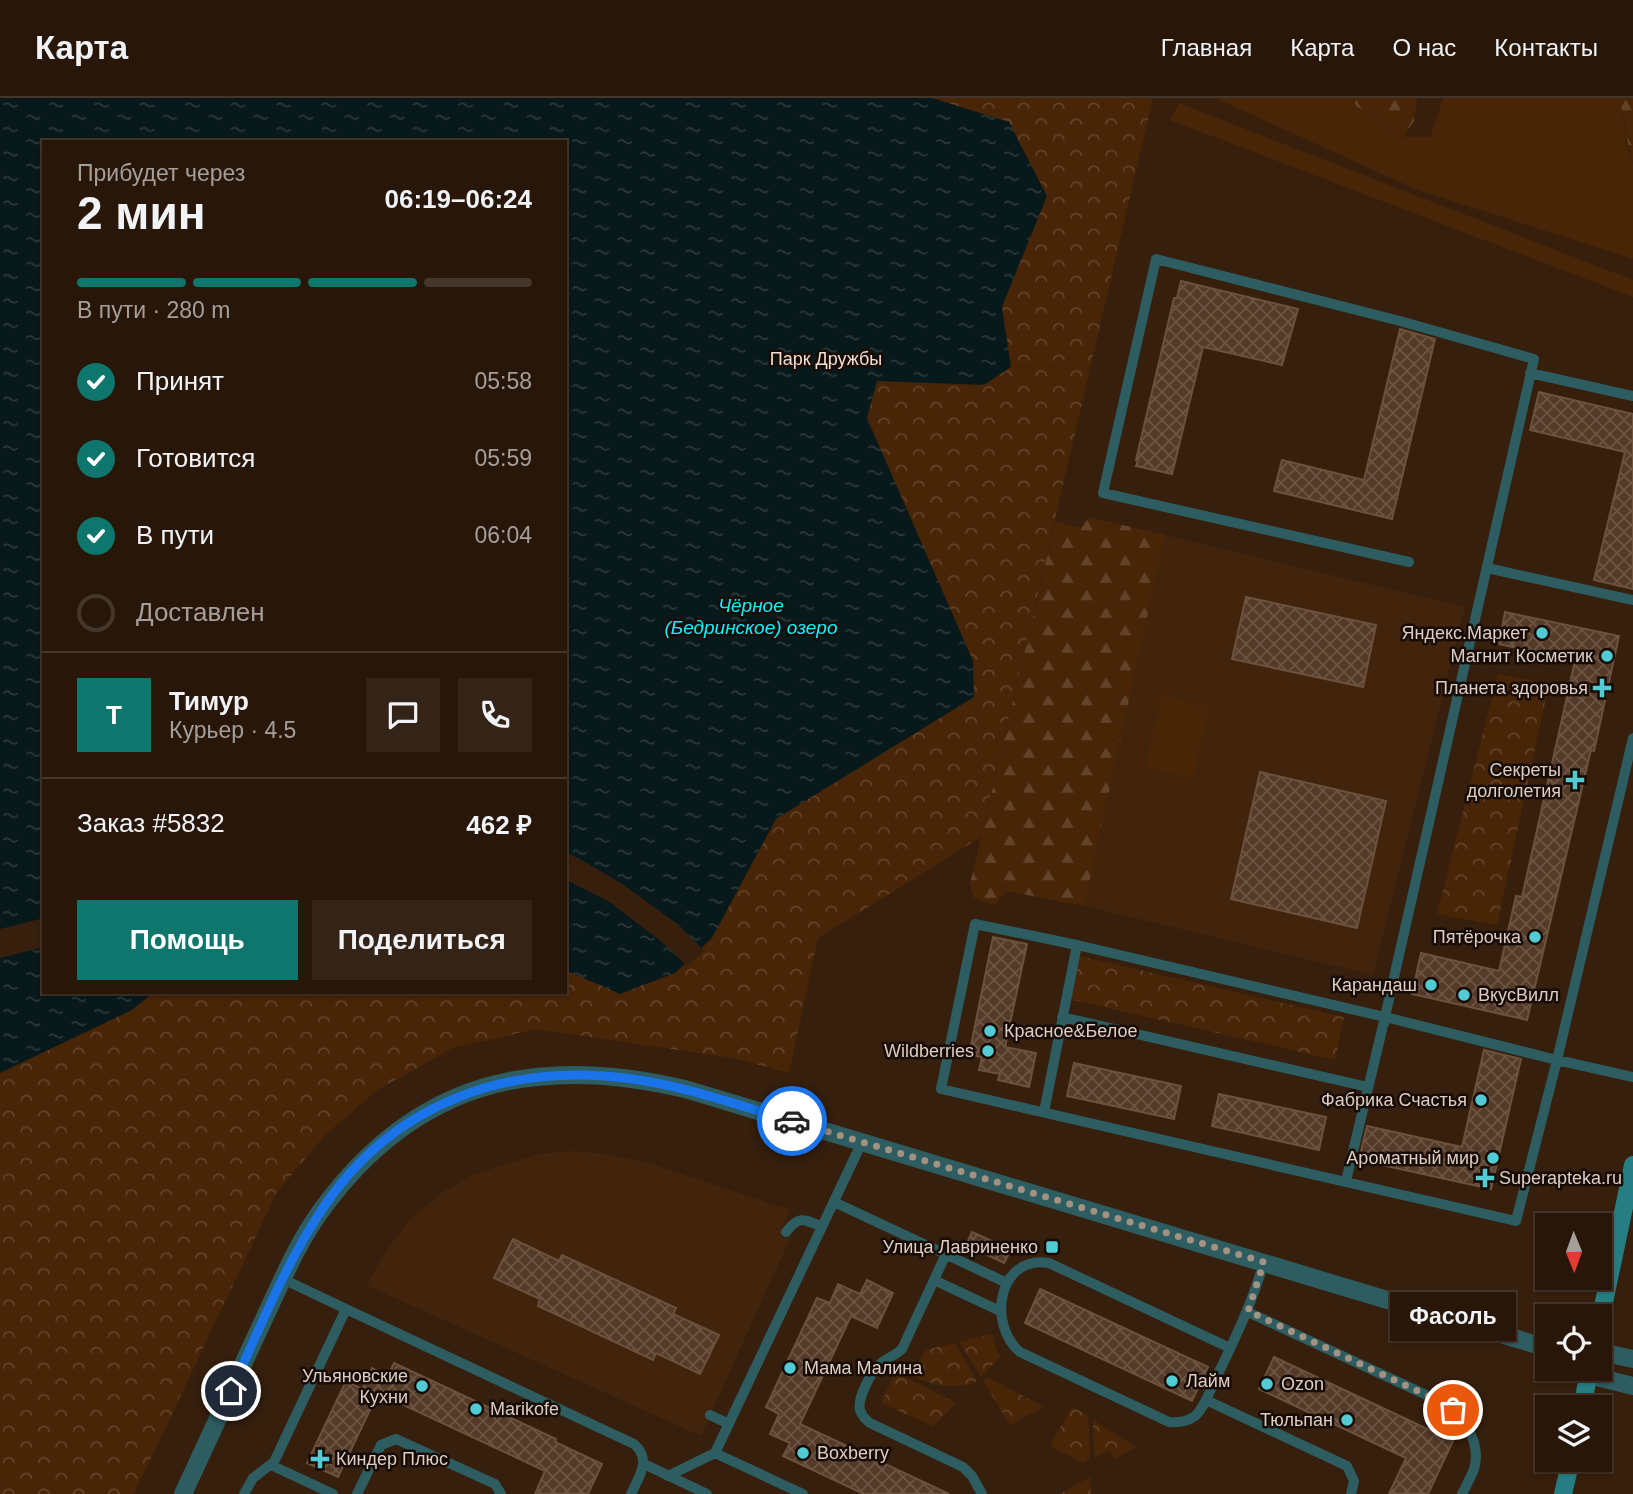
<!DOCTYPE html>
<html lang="ru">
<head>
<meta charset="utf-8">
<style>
	body { margin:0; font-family:Arial,sans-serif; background:#342417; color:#f1f3f6; height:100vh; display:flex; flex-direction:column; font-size:26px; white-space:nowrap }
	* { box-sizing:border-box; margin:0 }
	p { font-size:23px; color:#a59f9c }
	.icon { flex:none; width:38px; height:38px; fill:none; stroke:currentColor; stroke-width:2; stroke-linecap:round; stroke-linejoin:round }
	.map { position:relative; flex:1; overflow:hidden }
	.sheet { position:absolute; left:42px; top:42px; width:525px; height:854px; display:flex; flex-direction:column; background:#281709; border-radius:0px; box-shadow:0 2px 5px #0004,0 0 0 2px #44362a }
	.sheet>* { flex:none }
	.needle { width:46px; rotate:179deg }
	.tools { position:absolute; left:1535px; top:1115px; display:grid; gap:14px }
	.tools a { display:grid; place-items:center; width:77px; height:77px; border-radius:0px; background:#281709; box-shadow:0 2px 5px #0004,0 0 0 2px #44362a; font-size:35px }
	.pin { position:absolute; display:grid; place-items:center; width:60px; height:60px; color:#fff; margin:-30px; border:4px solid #fff; border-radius:50%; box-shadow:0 2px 7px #0007 }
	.courier { position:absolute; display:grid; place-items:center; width:70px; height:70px; margin:-35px; border:5px solid #1a73e8; border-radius:50%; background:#fff; color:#222; box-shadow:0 2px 9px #0007 }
	.bubble { position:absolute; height:49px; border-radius:0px; background:#281709; box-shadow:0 2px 5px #0004,0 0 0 2px #44362a; font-size:23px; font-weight:700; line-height:49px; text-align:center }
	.headline em { font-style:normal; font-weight:700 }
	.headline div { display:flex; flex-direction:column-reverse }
	.headline { display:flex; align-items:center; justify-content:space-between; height:119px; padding:0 35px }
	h1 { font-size:46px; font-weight:700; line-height:52px }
	.bar { display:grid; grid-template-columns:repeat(4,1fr); gap:10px 7px; align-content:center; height:84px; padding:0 35px }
	.bar i { height:9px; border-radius:5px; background:#44362a }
	.bar .current { background:#0f766e }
	.bar p { grid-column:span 4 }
	.line { display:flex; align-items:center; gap:18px; padding:0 35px; border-top:2px solid #44362a }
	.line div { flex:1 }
	.round { display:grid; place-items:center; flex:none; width:74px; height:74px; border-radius:0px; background:#342417 }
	ol { padding:0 35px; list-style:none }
	li { display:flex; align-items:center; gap:21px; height:77px }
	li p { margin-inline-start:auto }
	li .icon { padding:7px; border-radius:50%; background:#0f766e; color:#fff; stroke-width:4 }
	li:last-child { color:#a59f9c }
	li i { width:38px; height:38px; border:4px solid #44362a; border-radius:50% }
	.primary-button { display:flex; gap:14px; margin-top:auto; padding:14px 35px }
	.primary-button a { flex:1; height:80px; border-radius:0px; background:#0f766e; color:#fff; font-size:28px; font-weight:700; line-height:80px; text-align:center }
	.primary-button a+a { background:#342417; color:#f1f3f6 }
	header { display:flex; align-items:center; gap:42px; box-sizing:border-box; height:98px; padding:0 35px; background:#281709; border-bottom:2px solid #44362a }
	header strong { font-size:33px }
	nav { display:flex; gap:38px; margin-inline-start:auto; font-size:24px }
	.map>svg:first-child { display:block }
	.built { fill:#42240c }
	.grass { fill:#482507 }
	.forest { fill:url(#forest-firs) }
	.park { fill:url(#park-crowns); fill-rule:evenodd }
	.water { fill:url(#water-ripples) }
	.pier { fill:#361f0c }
	.building { fill:url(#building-cross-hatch); stroke:#6c513d; stroke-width:2 }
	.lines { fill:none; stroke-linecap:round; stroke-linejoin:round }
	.lane { stroke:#2d5d61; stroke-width:10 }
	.street { stroke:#2d5d61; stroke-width:18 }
	.secondary { stroke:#267d82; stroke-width:18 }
	.done { stroke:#a39182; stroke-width:7; stroke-dasharray:0 12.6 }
	.route { stroke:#1a73e8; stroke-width:9 }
	.poi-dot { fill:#51ccd4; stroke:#160b05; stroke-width:2.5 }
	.labels { text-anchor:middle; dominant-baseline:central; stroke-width:5; stroke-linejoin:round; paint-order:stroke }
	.park-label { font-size:18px; fill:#f2ded0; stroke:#160b05 }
	.poi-label { font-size:18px; fill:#decec2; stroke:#160b05; text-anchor:end }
	.water-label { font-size:19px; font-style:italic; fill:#10f1fe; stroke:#160b05 }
</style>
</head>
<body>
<header>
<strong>Карта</strong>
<nav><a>Главная</a><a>Карта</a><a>О нас</a><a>Контакты</a></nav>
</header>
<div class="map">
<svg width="1633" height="1396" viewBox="0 0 1633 1396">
	<defs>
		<pattern id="forest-firs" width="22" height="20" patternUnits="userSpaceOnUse" patternTransform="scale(1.75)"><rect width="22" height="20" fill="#482507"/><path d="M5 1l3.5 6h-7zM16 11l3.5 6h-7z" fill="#62432a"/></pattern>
		<pattern id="park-crowns" width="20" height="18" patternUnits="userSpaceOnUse" patternTransform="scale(1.75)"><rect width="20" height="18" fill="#482507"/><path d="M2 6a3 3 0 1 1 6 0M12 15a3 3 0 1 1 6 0" fill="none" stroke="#62432a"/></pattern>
		<pattern id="water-ripples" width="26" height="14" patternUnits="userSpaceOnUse" patternTransform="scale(1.75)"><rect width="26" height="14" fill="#08191b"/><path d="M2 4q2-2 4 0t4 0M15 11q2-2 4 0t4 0" fill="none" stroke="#2c393a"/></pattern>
		<pattern id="building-cross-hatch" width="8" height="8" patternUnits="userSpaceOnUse" patternTransform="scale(1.75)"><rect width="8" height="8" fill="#543a27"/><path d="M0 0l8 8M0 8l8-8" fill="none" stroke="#6c5545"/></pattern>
	</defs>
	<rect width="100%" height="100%" fill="#361f0c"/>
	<!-- built -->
	<path class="built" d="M1165,437L1465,509L1373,877L1084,808Z
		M572,1053L606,1056L649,1065L790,1112L782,1132L792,1136L701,1338L366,1187L388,1150L411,1120L443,1094L473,1077L538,1056Z"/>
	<!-- grass -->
	<path class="grass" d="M1215,0H1352L1357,9L1374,16L1387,31L1404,39H1430L1443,0H1618L1622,9L1627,49L1633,65V161L1415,91Z
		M1179,5L1633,182V199L1170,22Z
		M1162,597L1210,609L1193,680L1145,669Z"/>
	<!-- forest -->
	<path class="forest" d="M1352,0H1417L1414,23L1403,39L1387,31L1374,16L1357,9Z
		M1618,0H1633V65C1625,44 1627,20 1618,0Z
		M1089,419L1165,437L1084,808L1007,793L994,807L974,800L970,786L1055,424L1081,430Z"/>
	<!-- park -->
	<path class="park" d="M0,0H1153L981,739L818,840L789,975L733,960L536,931L453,950L379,991L326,1036L277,1094L134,1396H0ZM44,44H565V894H44Z
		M1498,576L1549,586L1497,827L1437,816Z
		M1079,858L1344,919L1335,962L1069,901Z
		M992,1236L998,1256L1001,1258L981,1279L959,1244Z
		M955,1245L977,1283C958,1292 932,1288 913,1278L925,1252Z
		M895,1274L956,1305L933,1328L881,1305Z
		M987,1279L1044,1309L1010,1327L983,1283Z
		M1072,1308L1088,1318L1090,1360L1083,1365L1050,1348Z
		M1093,1322L1136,1349L1115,1361L1110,1353L1094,1359Z
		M1090,1379L1091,1396H1060Z"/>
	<!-- water -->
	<path class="water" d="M0,0H932L1009,24L1047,98L1002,209L1011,269L984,287L877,283L867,320L973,563L974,599L776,721L712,840L675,875L620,896L565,872V44H44V894H154L132,912L0,975Z"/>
	<!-- pier -->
	<path class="pier" d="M565,755L576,759L621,785L679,827L704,853L687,868L663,845L611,805L565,781Z
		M44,820V849L0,860V831Z"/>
	<!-- building -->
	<path class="building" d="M1181,183L1298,211L1282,267L1203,249L1172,376L1136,368L1138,362H1136L1174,200H1177Z
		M1400,231L1435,241L1392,421L1274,393L1282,362L1364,382Z
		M1539,294L1633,316V491L1594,482L1625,354L1530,332Z
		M1246,499L1376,527L1363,589L1232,561Z
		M1505,514L1619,538L1594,653L1591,652L1527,922L1412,896L1421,855L1499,873L1516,798L1522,799L1575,563L1499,546Z
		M1260,674L1386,703L1357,830L1231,801Z
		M993,839L1027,846L1005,949L1036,955L1029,989L998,982L1000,976L979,972L982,959L969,957Z
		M1484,952L1521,961L1491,1091L1359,1062L1367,1028L1462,1049Z
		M1074,965L1181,988L1174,1021L1067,998Z
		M1219,996L1326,1019L1319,1052L1212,1028Z
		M972,1134L1011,1152L1004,1165L966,1147Z
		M513,1141L559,1163L562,1157L676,1210L673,1216L719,1237L700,1276L656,1255L653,1262L538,1208L540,1201L494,1180Z
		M867,1182L893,1195L877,1230L851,1218L800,1326L949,1396H864L783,1358L790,1345L770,1336L779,1316L766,1309L817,1200L830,1205L838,1186L860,1196Z
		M1040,1191L1208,1269L1192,1303L1025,1225Z
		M1274,1259L1453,1343L1428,1396H1389L1406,1360L1259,1291Z
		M394,1265L556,1341L555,1344L602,1366L588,1396H535L545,1373L378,1295L338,1379L307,1365L346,1283L362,1291L372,1270L388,1278Z"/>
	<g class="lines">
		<!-- lane -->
		<path class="lane" d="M1530,275L1633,298
			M1487,470L1633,502
			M1633,640L1557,962L1633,979
			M1077,847L1385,919
			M1062,919L1368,989L1370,983
			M1044,1014L1077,847L975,826L941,991L1516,1123L1557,962L1385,919L1384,926
			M1346,1083L1385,919L1534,261L1400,223L1156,161L1103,395L1409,464
			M834,1104L1007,1185
			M786,1134C799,1117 804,1121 822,1129
			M946,1156L902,1251C895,1258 886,1260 879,1267C871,1275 857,1300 860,1312C862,1318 866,1322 870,1325L963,1369L972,1378L982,1396
			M934,1182L1000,1213
			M346,1211L634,1346C652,1361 639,1379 631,1396
			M1248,1214L1437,1302C1459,1316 1483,1340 1474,1371C1471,1379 1466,1388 1462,1396
			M1230,1250L1049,1165C998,1157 987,1226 1020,1254L1169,1324C1178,1325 1187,1324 1195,1318C1205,1309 1210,1292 1216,1280C1235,1241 1252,1205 1264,1164
			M1206,1302L1347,1368L1354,1383L1351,1396
			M710,1317L729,1326
			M715,1355L803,1396
			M644,1366L707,1396
			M271,1367L333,1396
			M668,1378L715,1355L862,1044
			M244,1396L253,1380L274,1364L346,1211L283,1181
			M357,1396L381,1347L396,1341L495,1386L501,1396"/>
		<!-- street -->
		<path class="street" d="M1600,1254L1633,1261
			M1581,1270L1589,1277L1633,1288
			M183,1396C210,1338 237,1280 263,1223C281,1185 298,1143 323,1110C417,982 537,956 685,991L1547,1250"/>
		<!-- secondary -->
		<path class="secondary" d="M1600,1223L1633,1067
			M1582,1309L1590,1270
			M1563,1396L1571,1362"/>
	</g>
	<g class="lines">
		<!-- done -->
		<path class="done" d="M792,1023L1264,1164L1248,1213L1437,1302L1453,1312"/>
		<!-- route -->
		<path class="route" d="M231,1293C259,1232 284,1169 321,1113C393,1003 512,962 639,982C691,990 741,1008 792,1023"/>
	</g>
	<!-- markers -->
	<g class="poi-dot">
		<circle cx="1542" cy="535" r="7"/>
		<circle cx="1607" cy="558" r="7"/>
		<path d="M1598.5 579.5h7v7h7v7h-7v7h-7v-7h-7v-7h7z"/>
		<path d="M1571.5 671.5h7v7h7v7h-7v7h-7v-7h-7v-7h7z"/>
		<circle cx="1535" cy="839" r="7"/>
		<circle cx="1431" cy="887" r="7"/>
		<circle cx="1464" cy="897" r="7"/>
		<circle cx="990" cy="933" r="7"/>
		<circle cx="988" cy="953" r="7"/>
		<circle cx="1481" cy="1002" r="7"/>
		<circle cx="1493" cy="1060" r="7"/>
		<path d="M1481.5 1069.5h7v7h7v7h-7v7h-7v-7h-7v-7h7z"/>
		<rect x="1045" y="1142" width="14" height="14" rx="3.5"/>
		<circle cx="790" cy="1270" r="7"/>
		<circle cx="1172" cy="1283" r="7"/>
		<circle cx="1267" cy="1286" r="7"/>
		<circle cx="422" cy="1288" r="7"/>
		<circle cx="476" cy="1311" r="7"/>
		<circle cx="1347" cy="1322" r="7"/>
		<circle cx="803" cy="1355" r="7"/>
		<path d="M316.5 1350.5h7v7h7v7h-7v7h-7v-7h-7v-7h7z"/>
	</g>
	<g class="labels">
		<!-- park labels -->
		<g class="park-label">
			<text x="826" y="261">Парк Дружбы</text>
		</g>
		<!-- poi labels -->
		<g class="poi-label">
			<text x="1528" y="535">Яндекс.Маркет</text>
			<text x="1593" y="558">Магнит Косметик</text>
			<text x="1588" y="590">Планета здоровья</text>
			<text x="1561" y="672">Секреты<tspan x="1561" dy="21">долголетия</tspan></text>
			<text x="1521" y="839">Пятёрочка</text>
			<text x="1417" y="887">Карандаш</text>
			<text x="1478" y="897" text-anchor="start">ВкусВилл</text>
			<text x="1004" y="933" text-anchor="start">Красное&amp;Белое</text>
			<text x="974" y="953">Wildberries</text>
			<text x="1467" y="1002">Фабрика Счастья</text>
			<text x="1479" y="1060">Ароматный мир</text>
			<text x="1499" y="1080" text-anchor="start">Superapteka.ru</text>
			<text x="1038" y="1149">Улица Лавриненко</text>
			<text x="804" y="1270" text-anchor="start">Мама Малина</text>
			<text x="408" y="1278">Ульяновские<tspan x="408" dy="21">Кухни</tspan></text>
			<text x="1186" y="1283" text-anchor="start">Лайм</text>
			<text x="1281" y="1286" text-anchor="start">Ozon</text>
			<text x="490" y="1311" text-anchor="start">Marikofe</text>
			<text x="1333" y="1322">Тюльпан</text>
			<text x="817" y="1355" text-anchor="start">Boxberry</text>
			<text x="336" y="1361" text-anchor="start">Киндер Плюс</text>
		</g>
		<!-- water labels -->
		<g class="water-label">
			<text x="751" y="507">Чёрное<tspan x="751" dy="22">(Бедринское) озеро</tspan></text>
		</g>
	</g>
</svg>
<div class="tools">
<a><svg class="needle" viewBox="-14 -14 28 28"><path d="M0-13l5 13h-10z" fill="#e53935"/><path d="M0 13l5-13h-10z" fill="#a59f9c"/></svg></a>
<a><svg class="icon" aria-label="locate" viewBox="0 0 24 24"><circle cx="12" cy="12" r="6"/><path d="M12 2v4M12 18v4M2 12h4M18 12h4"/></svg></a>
<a><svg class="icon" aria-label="layers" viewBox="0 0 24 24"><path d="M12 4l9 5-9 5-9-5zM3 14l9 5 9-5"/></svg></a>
</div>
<div class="pin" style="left:1453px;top:1312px;background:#ea580c"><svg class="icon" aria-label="bag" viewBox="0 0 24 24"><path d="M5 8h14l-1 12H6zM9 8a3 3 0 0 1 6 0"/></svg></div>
<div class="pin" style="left:231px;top:1293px;background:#1f2937"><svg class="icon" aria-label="home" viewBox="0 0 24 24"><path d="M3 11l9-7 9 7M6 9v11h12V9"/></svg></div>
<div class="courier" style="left:792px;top:1023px"><svg class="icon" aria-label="car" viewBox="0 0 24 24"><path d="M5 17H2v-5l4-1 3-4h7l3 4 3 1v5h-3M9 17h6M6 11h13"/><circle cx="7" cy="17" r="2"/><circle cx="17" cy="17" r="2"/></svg></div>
<div class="bubble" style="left:1390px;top:1194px;width:126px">Фасоль</div>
<section class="sheet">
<div class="headline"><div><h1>2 мин</h1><p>Прибудет через</p></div><em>06:19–06:24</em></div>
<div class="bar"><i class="current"></i><i class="current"></i><i class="current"></i><i></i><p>В пути · 280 m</p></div>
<ol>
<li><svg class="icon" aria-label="check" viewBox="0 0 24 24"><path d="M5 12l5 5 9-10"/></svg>Принят<p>05:58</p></li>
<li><svg class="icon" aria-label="check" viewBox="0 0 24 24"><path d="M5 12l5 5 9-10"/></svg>Готовится<p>05:59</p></li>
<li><svg class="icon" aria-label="check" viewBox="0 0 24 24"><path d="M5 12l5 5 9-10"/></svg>В пути<p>06:04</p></li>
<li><i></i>Доставлен</li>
</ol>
<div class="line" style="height:126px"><b class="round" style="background:#0f766e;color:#fff">Т</b><div><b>Тимур</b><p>Курьер · 4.5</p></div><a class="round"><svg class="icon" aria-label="chat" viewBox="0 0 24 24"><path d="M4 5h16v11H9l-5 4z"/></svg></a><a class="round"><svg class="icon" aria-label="phone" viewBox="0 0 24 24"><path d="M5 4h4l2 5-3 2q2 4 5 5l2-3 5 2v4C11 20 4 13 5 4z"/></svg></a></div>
<div class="line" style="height:91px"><div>Заказ #5832</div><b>462 ₽</b></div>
<div class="primary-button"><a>Помощь</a><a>Поделиться</a></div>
</section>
</div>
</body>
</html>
